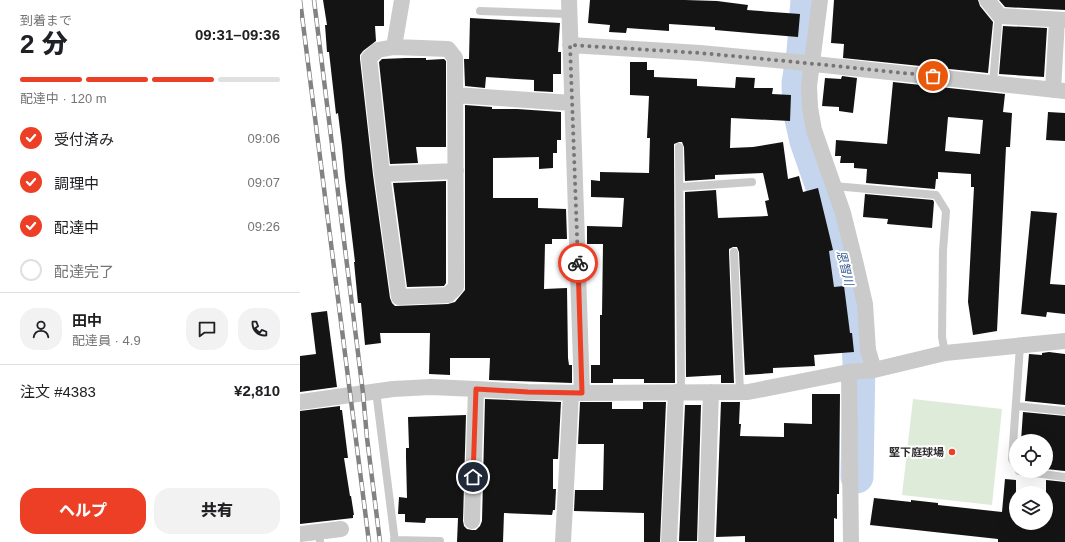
<!DOCTYPE html>
<html lang="ja">
<head>
<meta charset="utf-8">
<style>
	body { margin:0; font-family:Arial,"Noto Sans JP",sans-serif; background:#f2f2f2; color:#202124; height:100vh; display:flex; flex-direction:column; font-size:15px; white-space:nowrap }
	* { box-sizing:border-box; margin:0 }
	p { font-size:13px; color:#757577 }
	.icon { flex:none; width:22px; height:22px; fill:none; stroke:currentColor; stroke-width:2; stroke-linecap:round; stroke-linejoin:round }
	.map { position:relative; flex:1; overflow:hidden }
	.details { display:flex; flex-direction:column; background:#fff; width:300px }
	.details>* { flex:none }
	.buttons { position:absolute; left:709px; top:434px; display:grid; gap:8px }
	.buttons a { display:grid; place-items:center; width:44px; height:44px; border-radius:50%; background:#fff; box-shadow:0 4px 16px #0002; font-size:20px }
	.pin { position:absolute; display:grid; place-items:center; width:34px; height:34px; color:#fff; margin:-17px; border:2px solid #fff; border-radius:50%; box-shadow:0 1px 4px #0007 }
	.courier { position:absolute; display:grid; place-items:center; width:40px; height:40px; margin:-20px; border:3px solid #ed3f25; border-radius:50%; background:#fff; color:#222; box-shadow:0 1px 5px #0007 }
	.head em { font-style:normal; font-weight:800 }
	.head div { display:flex; flex-direction:column-reverse }
	.head { display:flex; align-items:center; justify-content:space-between; height:68px; padding:0 20px }
	h1 { font-size:26px; font-weight:800; line-height:30px }
	.bar { display:grid; grid-template-columns:repeat(4,1fr); gap:6px 4px; align-content:center; height:48px; padding:0 20px }
	.bar i { height:5px; border-radius:3px; background:#e0e0e0 }
	.bar .on { background:#ed3f25 }
	.bar p { grid-column:span 4 }
	.line { display:flex; align-items:center; gap:10px; padding:0 20px; border-top:1px solid #e0e0e0 }
	.line div { flex:1 }
	.round { display:grid; place-items:center; flex:none; width:42px; height:42px; border-radius:16px; background:#f2f2f2 }
	ol { padding:0 20px; list-style:none }
	li { display:flex; align-items:center; gap:12px; height:44px }
	li p { margin-inline-start:auto }
	li .icon { padding:4px; border-radius:50%; background:#ed3f25; color:#fff; stroke-width:4 }
	li:last-child { color:#757577 }
	li i { width:22px; height:22px; border:2px solid #e0e0e0; border-radius:50% }
	.cta { display:flex; gap:8px; margin-top:auto; padding:8px 20px }
	.cta a { flex:1; height:46px; border-radius:16px; background:#ed3f25; color:#fff; font-size:16px; font-weight:800; line-height:46px; text-align:center }
	.cta a+a { background:#f2f2f2; color:#202124 }
	main { display:flex; flex:1; min-height:0 }
	.map>svg:first-child { display:block }
	.green { fill:#dfebd9 }
	.lines { fill:none; stroke-linecap:round; stroke-linejoin:round }
	.river { stroke:#c4d5ed; stroke-width:33 }
	.building { fill:#141414; fill-rule:evenodd }
	.service { stroke:#cacaca; stroke-width:8 }
	.minor { stroke:#cacaca; stroke-width:16 }
	.rail-casing { stroke:#828282; stroke-width:4.5 }
	.rail { stroke:#fff; stroke-width:3; stroke-dasharray:9; stroke-linecap:butt }
	.done { stroke:#767676; stroke-width:4; stroke-dasharray:0 7.2 }
	.route { stroke:#ed3f25; stroke-width:5 }
	.poi-dot { fill:#ed3f25; stroke:#fff; stroke-width:1.5 }
	.labels { text-anchor:middle; dominant-baseline:central; stroke-width:4; stroke-linejoin:round; paint-order:stroke }
	.poi-label { font-size:11px; font-weight:bold; fill:#2d2d2d; stroke:#fff; text-anchor:end }
	.water-label { font-size:12px; font-style:italic; fill:#375d92; stroke:#fff }
</style>
</head>
<body>
<main>
<section class="details">
<div class="head"><div><h1>2 分</h1><p>到着まで</p></div><em>09:31–09:36</em></div>
<div class="bar"><i class="on"></i><i class="on"></i><i class="on"></i><i></i><p>配達中 · 120 m</p></div>
<ol>
<li><svg class="icon" aria-label="check" viewBox="0 0 24 24"><path d="M5 12l5 5 9-10"/></svg>受付済み<p>09:06</p></li>
<li><svg class="icon" aria-label="check" viewBox="0 0 24 24"><path d="M5 12l5 5 9-10"/></svg>調理中<p>09:07</p></li>
<li><svg class="icon" aria-label="check" viewBox="0 0 24 24"><path d="M5 12l5 5 9-10"/></svg>配達中<p>09:26</p></li>
<li><i></i>配達完了</li>
</ol>
<div class="line" style="height:72px"><a class="round"><svg class="icon" aria-label="person" viewBox="0 0 24 24"><circle cx="12" cy="8" r="4"/><path d="M4 21q1-7 8-7t8 7"/></svg></a><div><b>田中</b><p>配達員 · 4.9</p></div><a class="round"><svg class="icon" aria-label="chat" viewBox="0 0 24 24"><path d="M4 5h16v11H9l-5 4z"/></svg></a><a class="round"><svg class="icon" aria-label="phone" viewBox="0 0 24 24"><path d="M5 4h4l2 5-3 2q2 4 5 5l2-3 5 2v4C11 20 4 13 5 4z"/></svg></a></div>
<div class="line" style="height:52px"><div>注文 #4383</div><b>¥2,810</b></div>
<div class="cta"><a>ヘルプ</a><a>共有</a></div>
</section>
<div class="map">
<svg width="765" height="542" viewBox="0 0 765 542">
	<rect width="100%" height="100%" fill="#fff"/>
	<!-- green -->
	<path class="green" d="M613,399L702,409L692,505L602,495Z"/>
	<g class="lines">
		<!-- river -->
		<path class="river" d="M507,0L503,52L498,83L499,110L506,141L529,207L555,307L559,361L557,477"/>
	</g>
	<!-- building -->
	<path class="building" d="M23,0H84V26H75L76,41L63,51L60,55V59L73,175L90,298L92,303L95,306L148,304L155,302L165,290V105L192,107V109H217L261,112V140H257V153H253V168L239,169V157L193,158V198H238V208L266,209L267,239H252V244H245L244,289L267,288L268,358L269,365H272V383L189,380L190,358H150V375L129,374L130,333H80L81,343L65,345L61,303H58L54,262H55L45,178L42,146L38,113L36,114L29,52H27L25,25H27Z
		M290,0H385L417,1L448,5L447,10L500,14L498,37L415,30V27L369,24V31L327,28L326,33L309,32L310,25L288,23Z
		M534,0H678L680,6L693,22L688,73L543,58L544,44L531,43Z
		M699,0H765V10L705,7Z
		M170,18L260,23L258,52H261V74H253V92L234,91V80L186,77L185,88L165,86L164,59H169Z
		M703,26L747,28L744,77L699,74Z
		M106,58H126V60L144,59L146,61V147H116L118,163L90,164L79,62L82,59Z
		M330,62H347V70H354V77L397,79V86L435,88L436,77L455,78L454,88H473L472,94L491,95L490,121L431,118L430,148L453,147L483,142L488,179L499,176L503,192L518,188L533,250L529,251L534,287L544,286L550,333H552L554,352L514,355L515,366L473,368V373L445,375L439,252L437,247H433L429,249V252L434,383H421V375L386,377L385,192L416,190L418,218L468,216L465,201L469,200L463,173L415,175V179L385,181L384,147L382,142H379L374,144V147L375,383H344V379H313V383H291V365H300V315H302L303,244H287V226L322,227L324,198L291,197V180L300,181V172L349,173L350,138H347L349,96L330,95Z
		M542,76L557,78L553,113L539,111V107L522,106L525,78L541,79Z
		M593,82L705,94L703,112L712,113L710,147H706L697,331L673,335L668,302L674,187H671V174L638,172V179H636L635,189L566,183L567,169L554,168V163H540L541,156H535L536,140L587,144ZM648,117L683,120L680,154L645,151Z
		M748,112L765,113V141L746,140Z
		M146,181V283L144,286L107,287L93,183Z
		M565,194L633,200L634,202L632,228L587,224L588,219L563,217Z
		M731,211L757,213L750,284L765,285V314L747,312L746,317L721,314Z
		M27,311L37,387L0,392V356L16,354L11,313Z
		M749,352L765,354V405L725,401L729,354L742,355V353Z
		M512,394H540L539,494H537V519L534,518V542H445V536L416,537L421,402H440L439,424H441L440,436L484,437V423L512,424Z
		M185,399L261,402L258,459H253V489H256L255,510H253L252,515L204,513L203,542H157L158,518H126L125,523L105,522V514H98L99,497L107,498L106,458V448H109L108,417L166,415L163,521L164,526L167,529L172,530H176L180,526L182,521Z
		M280,402H312V409H343V402H366L360,542H344V513L274,511L275,490H303L304,444H278Z
		M385,405H401L397,541H379Z
		M40,406V410H42L48,458H44L50,496H51L54,515H53V518L0,524V411Z
		M723,412L765,416V471L746,469V441H721Z
		M705,479L716,480V523H746V480L765,482V542H698V539L570,525L574,498L611,502V500L638,503V505L702,512Z"/>
	<g class="lines">
		<!-- service -->
		<path class="service" d="M180,11L269,14
			M693,83L698,24
			M379,147L381,392
			M534,186L636,195L646,211L643,251L642,337L645,353
			M380,187L452,182
			M434,252L440,392
			M76,391L95,542
			M716,406L765,411
			M716,466L712,459L720,346
			M719,471L765,477
			M19,532L20,542
			M94,540L140,541"/>
		<!-- minor -->
		<path class="minor" d="M269,0L282,393
			M520,0L509,86L510,107L514,130L543,213L556,265L565,304L568,350L574,370
			M687,0L700,16L765,20
			M270,45L400,53L496,62L765,91
			M94,47L148,49L155,58L156,287L148,295L99,297L82,174L69,58L78,50Z
			M94,47L102,0
			M753,90L757,20
			M155,95L272,103
			M82,174L156,171
			M549,372L551,542
			M0,402L93,389L131,387L176,389
			M172,521L176,389L228,392L282,393L448,392L549,372L574,370L645,353L765,341
			M0,534L41,529
			M263,542L271,393
			M369,542L376,392
			M406,542L411,392"/>
		<!-- rail casing -->
		<g class="rail-casing">
			<path id="rail" d="M0,0L69,542
				M14,0L63,393L67,438L80,542"/>
		</g>
		<!-- rail -->
		<use href="#rail" class="rail"/>
	</g>
	<g class="lines">
		<!-- done -->
		<path class="done" d="M278,263L270,45L400,53L496,62L633,76"/>
		<!-- route -->
		<path class="route" d="M173,477L176,389L228,392L282,393L278,263"/>
	</g>
	<!-- markers -->
	<circle class="poi-dot" cx="652" cy="452" r="4"/>
	<g class="labels">
		<!-- poi labels -->
		<g class="poi-label">
			<text x="644" y="452">堅下庭球場</text>
		</g>
		<!-- water labels -->
		<g class="water-label">
			<text transform="translate(545 268) rotate(76)">恩智川</text>
		</g>
	</g>
</svg>
<div class="buttons">
<a><svg class="icon" aria-label="locate" viewBox="0 0 24 24"><circle cx="12" cy="12" r="6"/><path d="M12 2v4M12 18v4M2 12h4M18 12h4"/></svg></a>
<a><svg class="icon" aria-label="layers" viewBox="0 0 24 24"><path d="M12 4l9 5-9 5-9-5zM3 14l9 5 9-5"/></svg></a>
</div>
<div class="pin" style="left:633px;top:76px;background:#ea580c"><svg class="icon" aria-label="bag" viewBox="0 0 24 24"><path d="M5 8h14l-1 12H6zM9 8a3 3 0 0 1 6 0"/></svg></div>
<div class="pin" style="left:173px;top:477px;background:#1f2937"><svg class="icon" aria-label="home" viewBox="0 0 24 24"><path d="M3 11l9-7 9 7M6 9v11h12V9"/></svg></div>
<div class="courier" style="left:278px;top:263px"><svg class="icon" aria-label="bike" viewBox="0 0 24 24"><circle cx="6" cy="16" r="4"/><circle cx="18" cy="16" r="4"/><path d="M6 16l4-8h5l3 8M10 8l3 8H6M13 5h3"/></svg></div>
</div>
</main>
</body>
</html>
